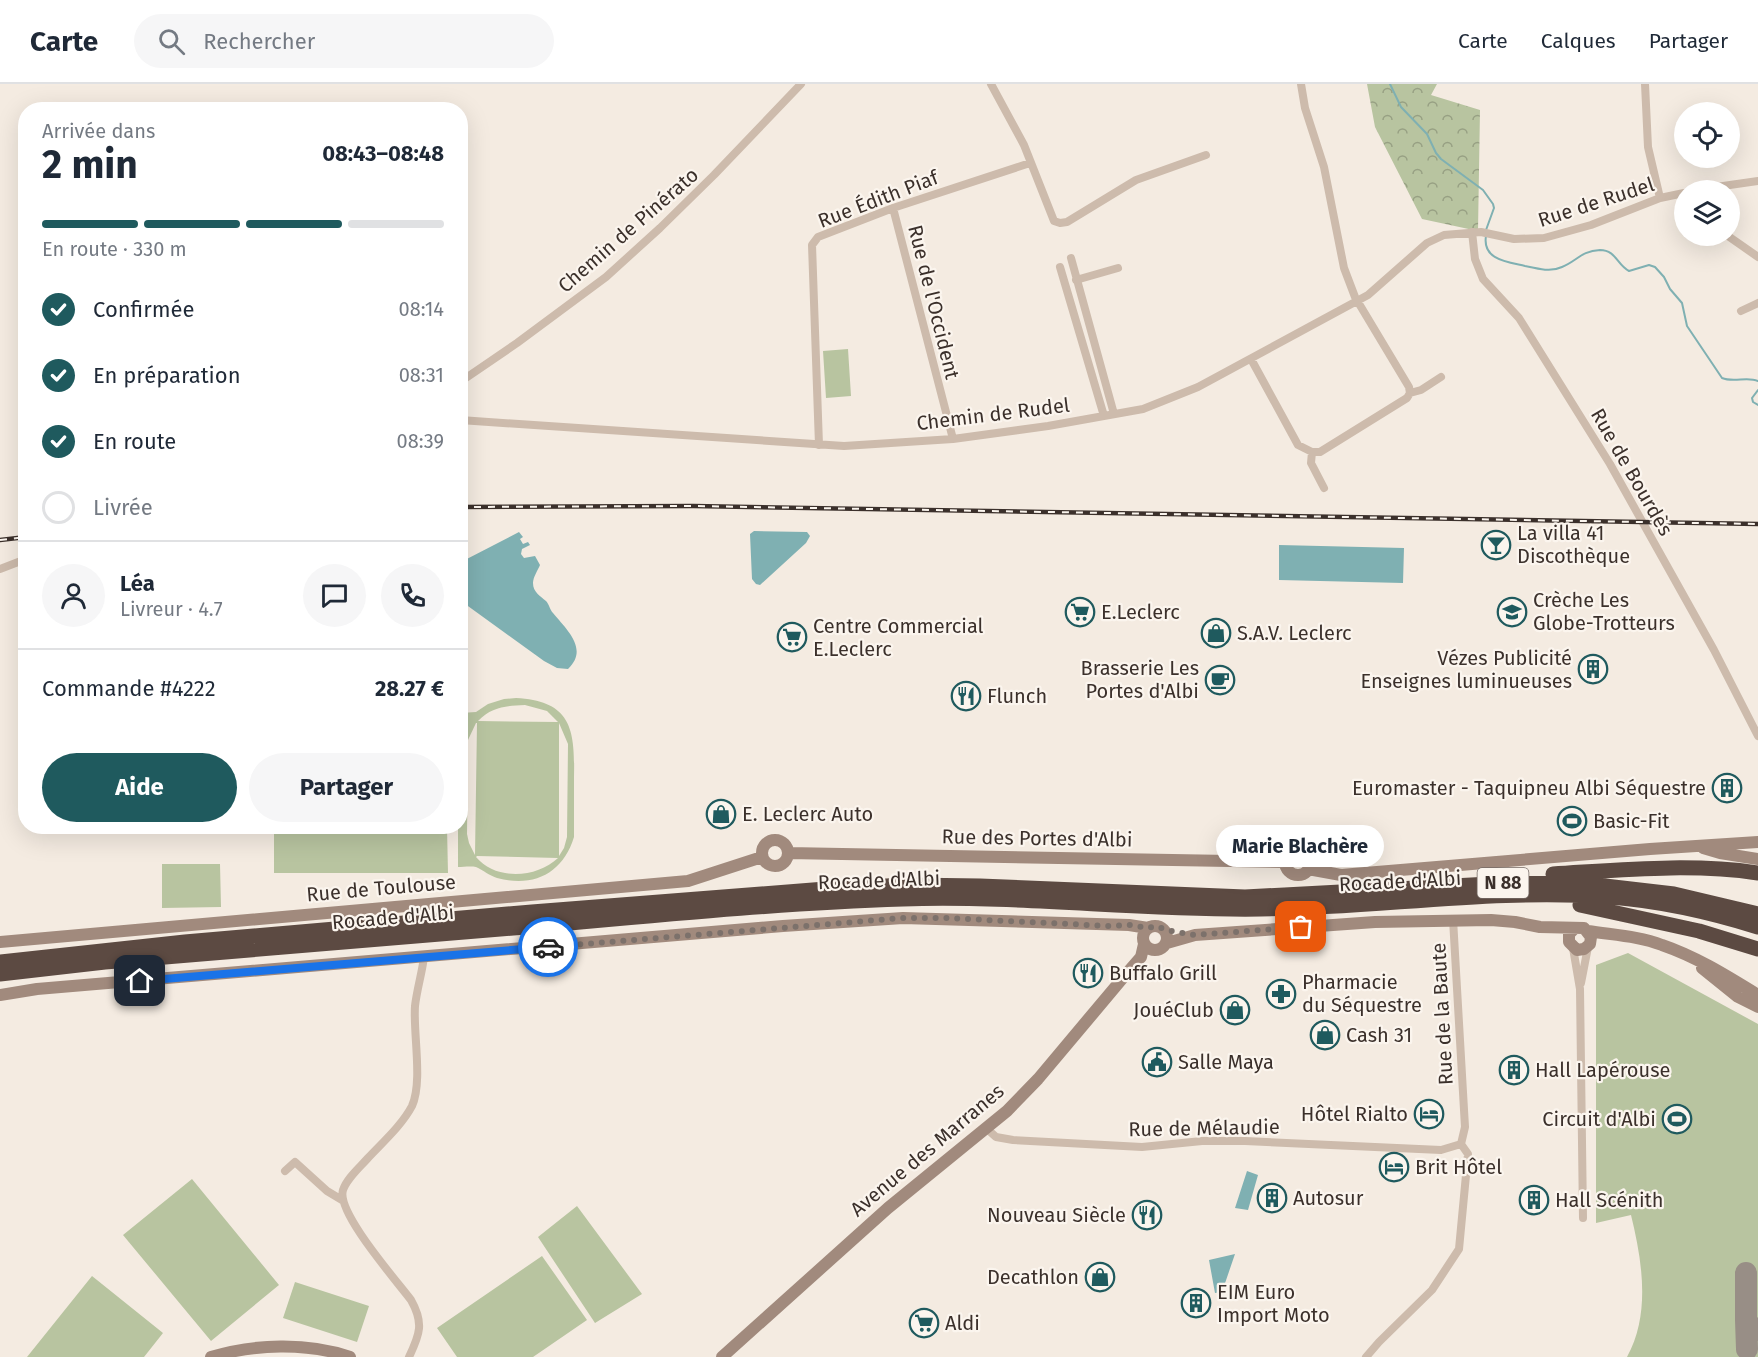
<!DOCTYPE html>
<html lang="fr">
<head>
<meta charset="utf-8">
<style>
	body { margin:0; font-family:"Fira Sans",sans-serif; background:#f6f6f7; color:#1f2937; height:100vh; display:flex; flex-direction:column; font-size:22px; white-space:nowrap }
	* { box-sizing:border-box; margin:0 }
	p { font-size:20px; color:#747a83 }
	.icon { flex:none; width:33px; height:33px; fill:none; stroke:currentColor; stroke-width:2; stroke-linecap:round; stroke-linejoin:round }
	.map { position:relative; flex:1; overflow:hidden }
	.drawer { position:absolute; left:18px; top:18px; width:450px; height:732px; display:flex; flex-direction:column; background:#fff; border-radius:24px; box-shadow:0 6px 24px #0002 }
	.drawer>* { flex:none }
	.controls { position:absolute; left:1674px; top:18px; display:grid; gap:12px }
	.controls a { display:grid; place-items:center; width:66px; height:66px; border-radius:50%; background:#fff; box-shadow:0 6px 24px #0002; font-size:30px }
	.pin { position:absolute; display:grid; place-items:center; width:51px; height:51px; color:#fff; margin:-26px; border-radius:12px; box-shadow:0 3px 9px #0006 }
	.courier { position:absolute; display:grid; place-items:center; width:60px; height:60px; margin:-30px; border:4px solid #1a73e8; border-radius:50%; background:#fff; color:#222; box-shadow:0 2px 8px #0007 }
	.bubble { position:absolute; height:42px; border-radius:21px; background:#fff; box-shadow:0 6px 24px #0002; font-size:20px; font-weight:700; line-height:42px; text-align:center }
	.summary em { font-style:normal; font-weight:700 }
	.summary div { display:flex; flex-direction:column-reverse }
	.summary { display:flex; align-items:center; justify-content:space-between; height:102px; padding:0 24px }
	h1 { font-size:39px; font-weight:700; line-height:45px }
	.bar { display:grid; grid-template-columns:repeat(4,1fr); gap:9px 6px; align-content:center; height:72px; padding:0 24px }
	.bar i { height:8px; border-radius:4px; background:#e0e1e3 }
	.bar .current { background:#1f5a5e }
	.bar p { grid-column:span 4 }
	.line { display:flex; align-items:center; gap:15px; padding:0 24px; border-top:2px solid #e0e1e3 }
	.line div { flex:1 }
	.round { display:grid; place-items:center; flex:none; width:63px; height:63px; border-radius:32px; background:#f6f6f7 }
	ol { padding:0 24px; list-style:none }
	li { display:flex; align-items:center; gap:18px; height:66px }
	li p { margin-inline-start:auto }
	li .icon { padding:6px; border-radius:50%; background:#1f5a5e; color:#fff; stroke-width:4 }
	li:last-child { color:#747a83 }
	li i { width:33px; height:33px; border:3px solid #e0e1e3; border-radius:50% }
	.action { display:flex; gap:12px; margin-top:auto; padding:12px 24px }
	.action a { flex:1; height:69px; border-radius:36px; background:#1f5a5e; color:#fff; font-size:24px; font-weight:700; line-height:69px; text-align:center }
	.action a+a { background:#f6f6f7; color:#1f2937 }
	header { display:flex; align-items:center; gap:36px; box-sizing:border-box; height:84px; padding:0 30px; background:#fff; border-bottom:2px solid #e0e1e3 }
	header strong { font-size:28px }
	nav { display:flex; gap:33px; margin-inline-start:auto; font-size:21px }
	.search { width:420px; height:54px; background:#f6f6f7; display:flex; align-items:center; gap:15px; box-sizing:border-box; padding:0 21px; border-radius:33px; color:#747a83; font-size:22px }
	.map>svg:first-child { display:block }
	.forest { fill:url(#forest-crowns) }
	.pitch { fill:#b8c4a0; fill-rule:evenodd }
	.water { fill:#7fb0b2 }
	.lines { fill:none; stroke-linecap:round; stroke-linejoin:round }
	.stream { stroke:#7fb0b2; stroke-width:2 }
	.taxiway { stroke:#988e86; stroke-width:22 }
	.street { stroke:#cdbbac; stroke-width:8 }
	.secondary { stroke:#a18a7d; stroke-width:12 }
	.highway { stroke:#5c4a42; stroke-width:15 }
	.rail-casing { stroke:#3b302b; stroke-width:4.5 }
	.rail { stroke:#fbf5ee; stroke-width:2; stroke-dasharray:7; stroke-linecap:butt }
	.done { stroke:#7c716b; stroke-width:6; stroke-dasharray:0 10.8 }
	.route { stroke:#1a73e8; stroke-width:8 }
	.labels { text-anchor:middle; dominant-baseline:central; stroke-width:4.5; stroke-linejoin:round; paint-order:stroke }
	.shield { fill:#fbf5ee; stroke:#756b66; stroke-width:1.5 }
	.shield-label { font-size:18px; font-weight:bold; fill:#3b302b }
	.street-label { font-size:20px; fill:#3b302b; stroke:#fbf5ee }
	.poi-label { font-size:20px; fill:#3b302b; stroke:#fbf5ee; text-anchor:start }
</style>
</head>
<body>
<header>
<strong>Carte</strong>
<div class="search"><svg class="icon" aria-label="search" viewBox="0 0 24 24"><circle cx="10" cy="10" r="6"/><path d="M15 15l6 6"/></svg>Rechercher</div>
<nav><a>Carte</a><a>Calques</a><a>Partager</a></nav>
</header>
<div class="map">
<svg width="1758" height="1273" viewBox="0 0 1758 1273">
	<defs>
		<pattern id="forest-crowns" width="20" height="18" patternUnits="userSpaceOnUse" patternTransform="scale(1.5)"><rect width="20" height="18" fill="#b8c4a0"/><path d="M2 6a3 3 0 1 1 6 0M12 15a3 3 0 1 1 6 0" fill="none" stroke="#97a083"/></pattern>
	</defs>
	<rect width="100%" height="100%" fill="#f4ebe1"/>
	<!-- forest -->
	<path class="forest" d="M1367,0H1437L1431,11L1480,26L1478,147L1422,135L1375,43Z"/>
	<!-- pitch -->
	<path class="pitch" d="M848,265L851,312L826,314L823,267Z
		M516,614C572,617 575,646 574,693C574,713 574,733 574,753C563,789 534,804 497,794C490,792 483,786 476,783C471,782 463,783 458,783V743L460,742L461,629L476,628L488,620L504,615ZM525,621L547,627L558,638L478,637C492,623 505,622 525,621ZM476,639H477L475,771L469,759L467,750L468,656ZM559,639L568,660L567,753L564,764L559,772ZM476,773L477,772L558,774C537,794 496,797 476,773Z
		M274,743H447L448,789H274Z
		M162,780H220L221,823L162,824Z
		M1628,869L1758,940V1273H1627C1651,1230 1642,1176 1631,1131L1596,1139V881Z
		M192,1095L279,1201L211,1257L123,1151Z
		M577,1122L642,1210L595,1239L538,1153Z
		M542,1172L587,1236L533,1273H457L437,1244Z
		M92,1192L163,1249L144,1273H27Z
		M295,1198L369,1222L357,1258L283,1234Z"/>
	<!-- water -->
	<path class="water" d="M754,447L807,448L810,452L806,459L760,501L756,500L752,495L750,450Z
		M519,448L523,453L520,455L523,460L528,458L530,461L522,465L521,470L524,474L535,472L540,481C538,486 533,493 533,499C533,508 540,512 546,517C549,520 550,526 553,529C567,546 589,565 568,585L557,584L544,577L461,517V478Z
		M1279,461L1404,464L1403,499L1279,496Z
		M1247,1087L1258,1091L1248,1126L1235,1124Z
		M1235,1170L1222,1208L1215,1209L1209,1176Z"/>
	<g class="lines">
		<!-- stream -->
		<path class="stream" d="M1390,0L1401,23L1427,50L1436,69L1441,75L1483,106L1493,120L1494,124L1486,146
			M1486,152C1482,176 1508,178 1525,182C1538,184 1549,189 1562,183C1577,177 1581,167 1600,166C1616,166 1617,181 1629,187L1649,181L1655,183L1664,193L1670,205L1682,219L1687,242L1722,294C1734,299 1747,292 1758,297
			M1758,306L1752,314L1753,318L1758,321"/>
		<!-- taxiway -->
		<path class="taxiway" d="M1746,1189V1236L1750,1242L1758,1246
			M1746,1236L1747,1265"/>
		<!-- street -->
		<path class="street" d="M991,0L1024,61L1054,137L1060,139L1067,138L1136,96L1206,71
			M1645,0L1648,63L1660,114
			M1695,106L1758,97
			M893,124L953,355
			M1472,148L1475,175L1483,195L1519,234L1610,380L1714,566L1758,652
			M1728,152L1758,173
			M1071,174L1114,330
			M1060,183L1104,332
			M1076,196L1118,184
			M1741,227L1758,219
			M1251,275L1298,361L1312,368H1320L1407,314L1410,309L1409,303L1355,213L1344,184L1324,83L1305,24L1301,0
			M460,298L517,259L606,193L660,144L714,91L801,0
			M1410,309L1421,306L1441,293
			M460,336L844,362L953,355L1048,342L1143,325L1198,303L1368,211L1427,159L1444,151L1481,148L1514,155L1544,154L1591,141L1660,114L1684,109
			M819,361L812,161L818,153L893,124L1030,79
			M1312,368L1311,379L1324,404
			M0,485L26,475
			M1453,835L1465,1043L1461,1060
			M1573,864L1580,905L1583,1134
			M1581,899L1588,863
			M986,1044L996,1053L1013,1056L1142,1063L1202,1057H1245L1441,1066L1461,1060
			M285,1087L295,1078L327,1107L342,1116
			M409,1273C420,1250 424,1239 411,1216C396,1196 336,1128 343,1106C347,1094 360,1083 368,1074C383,1058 402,1041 412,1022C423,998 413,949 415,922C417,905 422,889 424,873
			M1366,1273L1379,1258L1432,1206L1459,1165L1468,1070L1461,1060"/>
		<!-- secondary -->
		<path class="secondary" d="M762 769a13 13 0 1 1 26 0a13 13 0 1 1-26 0Z
			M1703,764L1720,769L1758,775
			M1285 778a13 13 0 1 1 26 0a13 13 0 1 1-26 0Z
			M788,769L1285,778
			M1308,785L1341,791L1650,765L1758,758
			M1143 854a12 12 0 1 1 24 0a12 12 0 1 1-24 0Z
			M1588,847C1613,851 1639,852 1662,861C1697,873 1727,892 1758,911
			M0,858L688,797L762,773
			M1167,859L1195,851L1375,838L1491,836L1515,838L1540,843L1584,844L1591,853L1590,860L1584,865L1577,866L1569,858V850L1575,844
			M1702,884L1738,913L1758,923
			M0,911L37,905L783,842L903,834L1129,841L1148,844
			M211,1273C254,1260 307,1258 350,1273
			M722,1273L888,1124L1007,1027L1038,995L1127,889L1141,873L1144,860"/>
		<!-- highway -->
		<path class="highway" d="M1553,790C1621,786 1690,779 1758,789
			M1580,821L1699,847L1758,865
			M0,878L185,858L532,828L838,804L910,801L980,802L1245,813L1490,800L1579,799L1674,810L1758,830
			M0,890L105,878C249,866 393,854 537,842C659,831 781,819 903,815C1022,811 1142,827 1261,825C1378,824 1495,804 1611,813C1661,817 1710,828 1758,843"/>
		<!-- rail casing -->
		<g class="rail-casing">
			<path id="rail" d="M460,423L693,422L1758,440
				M0,456L26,453"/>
		</g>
		<!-- rail -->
		<use href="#rail" class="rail"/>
	</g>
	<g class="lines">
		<!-- done -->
		<path class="done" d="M548,863L903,834H946L1109,842L1129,841L1148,844L1155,842L1171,847L1195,851L1301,843"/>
		<!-- route -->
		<path class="route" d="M140,897L548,863"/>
	</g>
	<!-- icons -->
	<defs>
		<g id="bar-ring" transform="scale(1.5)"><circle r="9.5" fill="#fbf5ee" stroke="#1f5a5e" stroke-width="1.5"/><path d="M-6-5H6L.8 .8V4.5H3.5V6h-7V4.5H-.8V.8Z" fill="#1f5a5e"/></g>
		<g id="supermarket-ring" transform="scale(1.5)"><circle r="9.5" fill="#fbf5ee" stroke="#1f5a5e" stroke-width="1.5"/><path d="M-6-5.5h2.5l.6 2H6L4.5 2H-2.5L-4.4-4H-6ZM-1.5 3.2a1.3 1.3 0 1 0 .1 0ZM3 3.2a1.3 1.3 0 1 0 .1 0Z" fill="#1f5a5e"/></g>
		<g id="school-ring" transform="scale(1.5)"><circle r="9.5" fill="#fbf5ee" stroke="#1f5a5e" stroke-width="1.5"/><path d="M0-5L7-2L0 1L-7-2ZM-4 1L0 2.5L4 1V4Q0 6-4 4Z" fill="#1f5a5e"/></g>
		<g id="shop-ring" transform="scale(1.5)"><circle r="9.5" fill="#fbf5ee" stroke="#1f5a5e" stroke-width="1.5"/><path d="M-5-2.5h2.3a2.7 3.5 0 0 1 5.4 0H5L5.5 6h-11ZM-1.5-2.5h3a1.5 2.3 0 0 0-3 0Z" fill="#1f5a5e"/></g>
		<g id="building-ring" transform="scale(1.5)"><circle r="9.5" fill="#fbf5ee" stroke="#1f5a5e" stroke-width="1.5"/><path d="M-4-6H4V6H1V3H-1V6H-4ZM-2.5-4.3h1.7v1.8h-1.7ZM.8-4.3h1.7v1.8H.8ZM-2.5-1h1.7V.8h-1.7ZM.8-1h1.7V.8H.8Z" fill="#1f5a5e"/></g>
		<g id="cafe-ring" transform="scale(1.5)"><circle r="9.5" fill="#fbf5ee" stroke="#1f5a5e" stroke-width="1.5"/><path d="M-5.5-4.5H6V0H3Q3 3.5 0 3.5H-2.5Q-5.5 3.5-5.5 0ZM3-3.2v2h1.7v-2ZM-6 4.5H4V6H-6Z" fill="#1f5a5e"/></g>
		<g id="restaurant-ring" transform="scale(1.5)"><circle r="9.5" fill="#fbf5ee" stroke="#1f5a5e" stroke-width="1.5"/><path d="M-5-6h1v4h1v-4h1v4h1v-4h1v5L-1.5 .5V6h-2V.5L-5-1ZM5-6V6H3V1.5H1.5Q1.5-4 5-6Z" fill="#1f5a5e"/></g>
		<g id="stadium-ring" transform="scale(1.5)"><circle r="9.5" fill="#fbf5ee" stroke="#1f5a5e" stroke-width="1.5"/><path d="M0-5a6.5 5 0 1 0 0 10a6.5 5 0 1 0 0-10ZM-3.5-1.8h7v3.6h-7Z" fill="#1f5a5e"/></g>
		<g id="pharmacy-ring" transform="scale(1.5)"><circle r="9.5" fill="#fbf5ee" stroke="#1f5a5e" stroke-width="1.5"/><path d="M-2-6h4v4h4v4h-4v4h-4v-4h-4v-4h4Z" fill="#1f5a5e"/></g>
		<g id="civic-ring" transform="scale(1.5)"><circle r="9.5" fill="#fbf5ee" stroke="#1f5a5e" stroke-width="1.5"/><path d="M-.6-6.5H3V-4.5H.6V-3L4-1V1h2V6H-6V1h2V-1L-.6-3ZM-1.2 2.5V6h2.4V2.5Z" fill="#1f5a5e"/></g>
		<g id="hotel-ring" transform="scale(1.5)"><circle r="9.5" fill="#fbf5ee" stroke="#1f5a5e" stroke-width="1.5"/><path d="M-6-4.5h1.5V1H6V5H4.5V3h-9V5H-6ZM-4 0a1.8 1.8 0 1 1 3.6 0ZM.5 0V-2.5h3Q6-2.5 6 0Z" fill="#1f5a5e"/></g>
	</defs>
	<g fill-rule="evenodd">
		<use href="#bar-ring" x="1496" y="461"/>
		<use href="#supermarket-ring" x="1080" y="528"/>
		<use href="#school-ring" x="1512" y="528"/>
		<use href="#shop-ring" x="1216" y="549"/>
		<use href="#supermarket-ring" x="792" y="553"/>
		<use href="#building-ring" x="1593" y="585"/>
		<use href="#cafe-ring" x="1220" y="596"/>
		<use href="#restaurant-ring" x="966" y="612"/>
		<use href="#building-ring" x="1727" y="704"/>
		<use href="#shop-ring" x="721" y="730"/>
		<use href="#stadium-ring" x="1572" y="737"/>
		<use href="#restaurant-ring" x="1088" y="889"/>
		<use href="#pharmacy-ring" x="1281" y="910"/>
		<use href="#shop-ring" x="1235" y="926"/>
		<use href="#shop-ring" x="1325" y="951"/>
		<use href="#civic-ring" x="1157" y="978"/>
		<use href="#building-ring" x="1514" y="986"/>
		<use href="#hotel-ring" x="1429" y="1030"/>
		<use href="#stadium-ring" x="1677" y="1035"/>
		<use href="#hotel-ring" x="1394" y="1083"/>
		<use href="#building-ring" x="1272" y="1114"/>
		<use href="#building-ring" x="1534" y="1116"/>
		<use href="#restaurant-ring" x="1147" y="1131"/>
		<use href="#shop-ring" x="1100" y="1193"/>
		<use href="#building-ring" x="1196" y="1219"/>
		<use href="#supermarket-ring" x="924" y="1239"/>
	</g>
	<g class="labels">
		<!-- shield labels -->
		<rect class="shield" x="1477.5" y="784" width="51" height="30" rx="4.5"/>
		<g class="shield-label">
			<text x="1503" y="799">N 88</text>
		</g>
		<!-- street labels -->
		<g class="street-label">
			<text transform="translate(878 115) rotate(-21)">Rue Édith Piaf</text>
			<text transform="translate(1596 118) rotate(-18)">Rue de Rudel</text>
			<text transform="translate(628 146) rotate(-41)">Chemin de Pinérato</text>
			<text transform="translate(934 218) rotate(76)">Rue de l'Occident</text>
			<text transform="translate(993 330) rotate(-7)">Chemin de Rudel</text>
			<text transform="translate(1632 388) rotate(60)">Rue de Bourdès</text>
			<text transform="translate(1037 754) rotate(1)">Rue des Portes d'Albi</text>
			<text transform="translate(879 796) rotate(-2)">Rocade d'Albi</text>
			<text transform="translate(1400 797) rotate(-3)">Rocade d'Albi</text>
			<text transform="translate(381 804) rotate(-5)">Rue de Toulouse</text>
			<text transform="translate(393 833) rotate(-5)">Rocade d'Albi</text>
			<text transform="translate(1442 930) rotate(-93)">Rue de la Baute</text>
			<text transform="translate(1204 1044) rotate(-1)">Rue de Mélaudie</text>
			<text transform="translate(927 1066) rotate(-40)">Avenue des Marranes</text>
		</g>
		<!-- poi labels -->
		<g class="poi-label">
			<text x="1517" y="449">La villa 41<tspan x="1517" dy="23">Discothèque</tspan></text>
			<text x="1533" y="516">Crèche Les<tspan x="1533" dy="23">Globe-Trotteurs</tspan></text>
			<text x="1101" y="528">E.Leclerc</text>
			<text x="813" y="542">Centre Commercial<tspan x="813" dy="23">E.Leclerc</tspan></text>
			<text x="1237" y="549">S.A.V. Leclerc</text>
			<text x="1572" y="574" text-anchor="end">Vézes Publicité<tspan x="1572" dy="23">Enseignes luminueuses</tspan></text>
			<text x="1199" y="584" text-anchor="end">Brasserie Les<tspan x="1199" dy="23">Portes d'Albi</tspan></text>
			<text x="987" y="612">Flunch</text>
			<text x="1706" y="704" text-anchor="end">Euromaster - Taquipneu Albi Séquestre</text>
			<text x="742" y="730">E. Leclerc Auto</text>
			<text x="1593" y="737">Basic-Fit</text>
			<text x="1109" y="889">Buffalo Grill</text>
			<text x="1302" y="898">Pharmacie<tspan x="1302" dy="23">du Séquestre</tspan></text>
			<text x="1214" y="926" text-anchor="end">JouéClub</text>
			<text x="1346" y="951">Cash 31</text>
			<text x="1178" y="978">Salle Maya</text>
			<text x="1535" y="986">Hall Lapérouse</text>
			<text x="1408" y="1030" text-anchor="end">Hôtel Rialto</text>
			<text x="1656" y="1035" text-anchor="end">Circuit d'Albi</text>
			<text x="1415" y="1083">Brit Hôtel</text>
			<text x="1293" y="1114">Autosur</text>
			<text x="1555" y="1116">Hall Scénith</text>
			<text x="1126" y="1131" text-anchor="end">Nouveau Siècle</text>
			<text x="1079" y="1193" text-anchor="end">Decathlon</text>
			<text x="1217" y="1208">EIM Euro<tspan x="1217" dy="23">Import Moto</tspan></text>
			<text x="945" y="1239">Aldi</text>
		</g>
	</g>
</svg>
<div class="controls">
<a><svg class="icon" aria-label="locate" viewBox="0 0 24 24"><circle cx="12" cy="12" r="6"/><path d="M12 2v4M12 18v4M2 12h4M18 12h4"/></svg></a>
<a><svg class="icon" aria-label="layers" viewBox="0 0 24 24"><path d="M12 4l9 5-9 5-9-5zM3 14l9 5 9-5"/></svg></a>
</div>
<div class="pin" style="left:1301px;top:843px;background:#ea580c"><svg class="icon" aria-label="bag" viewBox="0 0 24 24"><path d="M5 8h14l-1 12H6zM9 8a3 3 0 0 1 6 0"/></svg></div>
<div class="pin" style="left:140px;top:897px;background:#1f2937"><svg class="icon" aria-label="home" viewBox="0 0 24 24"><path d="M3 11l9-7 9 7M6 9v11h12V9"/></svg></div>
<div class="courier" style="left:548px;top:863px"><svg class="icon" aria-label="car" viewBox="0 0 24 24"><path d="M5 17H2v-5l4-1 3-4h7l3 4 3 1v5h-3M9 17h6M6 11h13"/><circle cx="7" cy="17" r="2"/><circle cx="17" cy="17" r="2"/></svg></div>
<div class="bubble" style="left:1216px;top:741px;width:168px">Marie Blachère</div>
<section class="drawer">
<div class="summary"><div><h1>2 min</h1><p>Arrivée dans</p></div><em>08:43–08:48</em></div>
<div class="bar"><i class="current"></i><i class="current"></i><i class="current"></i><i></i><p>En route · 330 m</p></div>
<ol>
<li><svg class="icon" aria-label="check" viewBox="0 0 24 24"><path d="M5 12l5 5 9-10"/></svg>Confirmée<p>08:14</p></li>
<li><svg class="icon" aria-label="check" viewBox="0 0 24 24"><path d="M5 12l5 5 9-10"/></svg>En préparation<p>08:31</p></li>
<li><svg class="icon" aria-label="check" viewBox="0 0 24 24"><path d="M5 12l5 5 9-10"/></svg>En route<p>08:39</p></li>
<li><i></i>Livrée</li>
</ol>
<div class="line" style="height:108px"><a class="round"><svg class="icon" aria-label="person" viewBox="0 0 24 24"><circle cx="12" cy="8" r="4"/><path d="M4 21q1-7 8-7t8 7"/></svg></a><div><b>Léa</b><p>Livreur · 4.7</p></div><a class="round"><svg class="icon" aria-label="chat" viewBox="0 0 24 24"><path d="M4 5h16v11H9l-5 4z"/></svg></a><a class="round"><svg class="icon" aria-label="phone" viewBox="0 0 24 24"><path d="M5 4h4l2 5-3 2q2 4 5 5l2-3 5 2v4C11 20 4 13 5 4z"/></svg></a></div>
<div class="line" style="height:78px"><div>Commande #4222</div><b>28.27 €</b></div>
<div class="action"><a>Aide</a><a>Partager</a></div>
</section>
</div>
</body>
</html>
